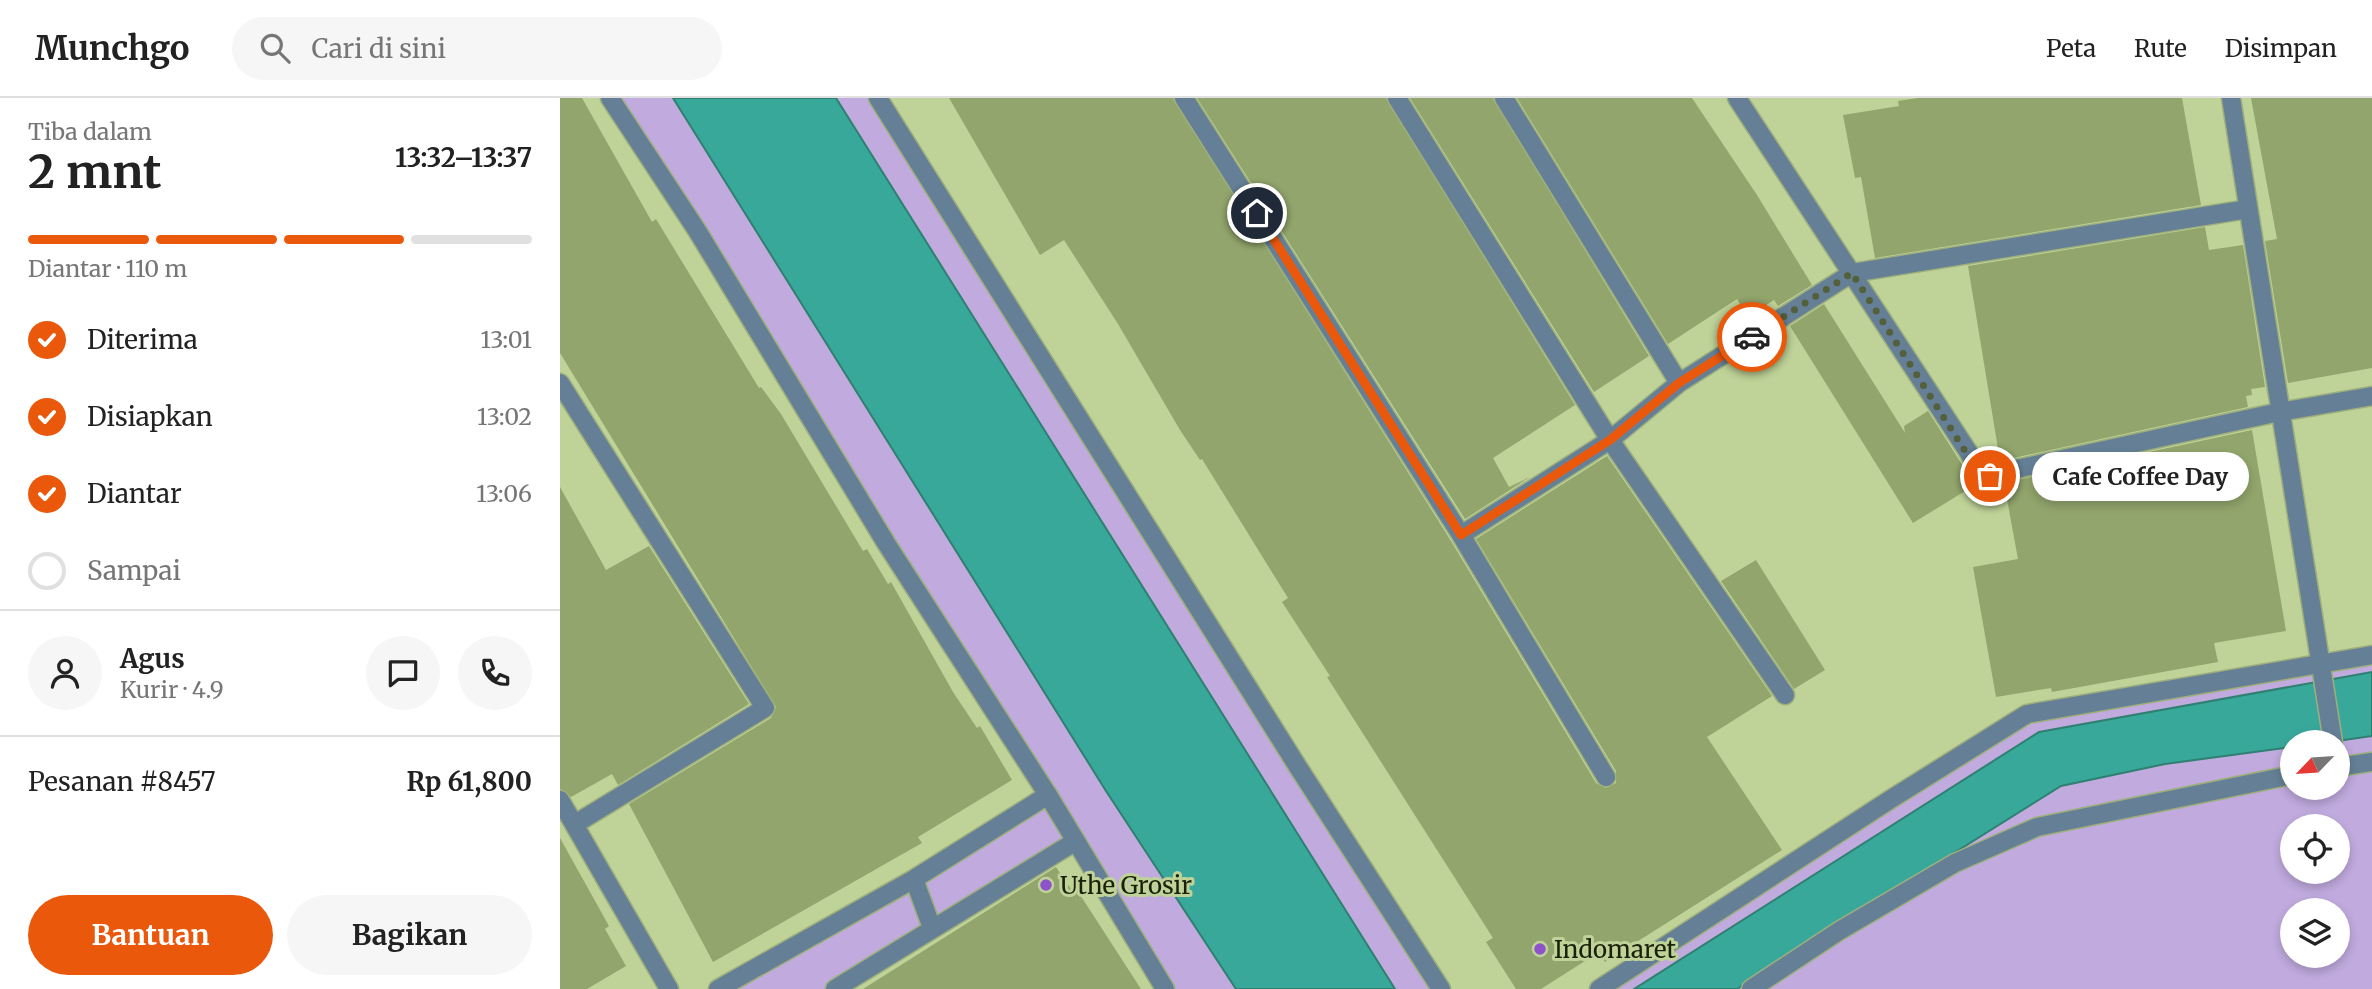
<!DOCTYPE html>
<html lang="id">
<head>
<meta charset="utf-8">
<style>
	body { margin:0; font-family:Merriweather,serif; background:#f6f6f6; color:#222; height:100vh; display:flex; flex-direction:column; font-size:26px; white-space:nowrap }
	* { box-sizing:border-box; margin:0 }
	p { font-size:23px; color:#767676 }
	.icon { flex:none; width:38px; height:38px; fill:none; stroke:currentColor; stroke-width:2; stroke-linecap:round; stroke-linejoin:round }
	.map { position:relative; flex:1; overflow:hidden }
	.panel { display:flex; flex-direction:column; background:#fff; width:560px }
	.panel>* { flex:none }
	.needle { width:46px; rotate:245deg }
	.fabs { position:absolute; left:1720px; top:632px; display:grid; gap:14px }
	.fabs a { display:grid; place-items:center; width:70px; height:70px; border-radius:50%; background:#fff; box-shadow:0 4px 10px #0003; font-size:35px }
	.pin { position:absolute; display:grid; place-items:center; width:60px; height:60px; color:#fff; margin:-30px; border:4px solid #fff; border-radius:50%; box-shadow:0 2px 7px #0007 }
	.courier { position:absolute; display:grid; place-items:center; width:70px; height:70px; margin:-35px; border:5px solid #ea580c; border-radius:50%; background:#fff; color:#222; box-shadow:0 2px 9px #0007 }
	.bubble { position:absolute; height:49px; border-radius:24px; background:#fff; box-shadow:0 4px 10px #0003; font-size:23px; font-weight:700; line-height:49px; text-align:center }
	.head em { font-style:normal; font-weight:700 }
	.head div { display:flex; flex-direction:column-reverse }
	.head { display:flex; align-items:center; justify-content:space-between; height:119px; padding:0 28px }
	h1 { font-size:46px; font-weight:700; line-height:52px }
	.bar { display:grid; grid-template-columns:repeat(4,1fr); gap:10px 7px; align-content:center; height:84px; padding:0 28px }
	.bar i { height:9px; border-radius:5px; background:#e0e0e0 }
	.bar .active { background:#ea580c }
	.bar p { grid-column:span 4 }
	.line { display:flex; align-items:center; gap:18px; padding:0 28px; border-top:2px solid #e0e0e0 }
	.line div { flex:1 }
	.round { display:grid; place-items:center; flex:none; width:74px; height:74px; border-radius:37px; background:#f6f6f6 }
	ol { padding:0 28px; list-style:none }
	li { display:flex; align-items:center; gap:21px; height:77px }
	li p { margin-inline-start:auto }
	li .icon { padding:7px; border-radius:50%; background:#ea580c; color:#fff; stroke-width:4 }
	li:last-child { color:#767676 }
	li i { width:38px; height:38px; border:4px solid #e0e0e0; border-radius:50% }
	.button { display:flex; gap:14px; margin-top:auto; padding:14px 28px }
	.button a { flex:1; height:80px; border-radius:42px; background:#ea580c; color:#fff; font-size:28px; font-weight:700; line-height:80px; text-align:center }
	.button a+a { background:#f6f6f6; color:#222 }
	header { display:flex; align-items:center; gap:42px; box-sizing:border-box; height:98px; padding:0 35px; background:#fff; border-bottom:2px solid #e0e0e0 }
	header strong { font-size:33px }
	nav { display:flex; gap:38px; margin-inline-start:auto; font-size:24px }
	.search { width:490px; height:63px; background:#f6f6f6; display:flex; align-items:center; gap:18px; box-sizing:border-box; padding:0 24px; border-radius:38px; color:#767676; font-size:26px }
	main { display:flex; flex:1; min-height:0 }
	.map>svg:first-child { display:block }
	.green { fill:#c0aade; fill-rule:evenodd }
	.water { fill:#38a89b; stroke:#2f8070; stroke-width:2 }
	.building { fill:#92a56c }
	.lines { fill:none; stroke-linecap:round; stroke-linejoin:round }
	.minor-casing { stroke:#9eaf7c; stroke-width:21 }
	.minor { stroke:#658096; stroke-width:18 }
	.done { stroke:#545f3c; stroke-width:7; stroke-dasharray:0 12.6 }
	.route { stroke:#ea580c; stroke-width:9 }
	.poi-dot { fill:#8e53ca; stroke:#bfd398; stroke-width:2.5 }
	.labels { text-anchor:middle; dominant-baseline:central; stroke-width:6; stroke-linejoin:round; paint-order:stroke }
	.poi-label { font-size:24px; fill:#1a210a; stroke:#bfd398; text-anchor:start }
</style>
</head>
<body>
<header>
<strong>Munchgo</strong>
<div class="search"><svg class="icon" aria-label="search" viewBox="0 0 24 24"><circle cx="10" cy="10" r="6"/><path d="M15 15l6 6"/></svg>Cari di sini</div>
<nav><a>Peta</a><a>Rute</a><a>Disimpan</a></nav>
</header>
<main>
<section class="panel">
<div class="head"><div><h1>2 mnt</h1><p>Tiba dalam</p></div><em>13:32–13:37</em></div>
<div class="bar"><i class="active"></i><i class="active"></i><i class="active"></i><i></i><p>Diantar · 110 m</p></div>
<ol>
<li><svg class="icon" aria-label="check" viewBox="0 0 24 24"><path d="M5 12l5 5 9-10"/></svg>Diterima<p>13:01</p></li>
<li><svg class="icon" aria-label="check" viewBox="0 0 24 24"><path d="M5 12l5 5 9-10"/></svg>Disiapkan<p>13:02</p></li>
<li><svg class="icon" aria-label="check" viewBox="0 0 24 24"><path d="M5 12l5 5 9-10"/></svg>Diantar<p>13:06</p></li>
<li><i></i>Sampai</li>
</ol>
<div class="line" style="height:126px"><a class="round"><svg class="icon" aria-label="person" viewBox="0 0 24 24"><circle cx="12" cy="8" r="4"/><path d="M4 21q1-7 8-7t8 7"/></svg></a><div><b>Agus</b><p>Kurir · 4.9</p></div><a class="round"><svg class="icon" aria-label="chat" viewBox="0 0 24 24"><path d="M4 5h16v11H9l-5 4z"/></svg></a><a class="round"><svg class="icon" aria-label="phone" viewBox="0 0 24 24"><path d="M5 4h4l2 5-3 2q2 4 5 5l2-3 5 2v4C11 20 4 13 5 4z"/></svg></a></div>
<div class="line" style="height:91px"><div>Pesanan #8457</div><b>Rp 61,800</b></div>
<div class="button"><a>Bantuan</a><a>Bagikan</a></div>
</section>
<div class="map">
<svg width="1812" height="891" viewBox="0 0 1812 891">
	<rect width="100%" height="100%" fill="#bfd398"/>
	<!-- green -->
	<path class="green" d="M50,0H318L881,891H605L516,743L275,891H158L488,697Z
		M1812,557V891H1039L1467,616ZM1732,644H1778V690H1732ZM1732,728H1778V774H1732ZM1732,812H1778V858H1732Z"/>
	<!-- water -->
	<path class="water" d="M113,0H276L835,891H676L546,693Z
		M1812,574V638L1770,644H1732V649L1605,666L1501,688L1177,891H1074L1479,634Z"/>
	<!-- building -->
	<path class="building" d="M0,0H22L92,124L96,121L199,290L201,289L221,316L303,453L307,451L328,486L331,484L393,594L417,630L420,628L452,682L358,739L362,745L153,864L69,706L211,620L216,609L0,255Z
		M389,0H613L891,443L1036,685L1046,690L1056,685V673L916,441L1047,358L1212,598L1147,639L1222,752L1045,864L1039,854L981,891H956L926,844L933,840L767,579L770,578L722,504L728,500L642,361L640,362L620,332L558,226L504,142L480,157Z
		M637,0H826L1015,307L933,360L949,389L970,379L905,421Z
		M850,0H933L1089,258L1034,294Z
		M957,0H1132L1197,97L1252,187L1218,208L1214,202L1188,219L1177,201L1108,246Z
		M1358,0H1622L1641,107L1315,160L1301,79L1295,80L1283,17L1339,8L1338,3Z
		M1691,0H1812V270L1728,285L1705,143L1717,141Z
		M1645,129L1649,152L1683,147L1705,289L1691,291L1692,297L1686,298L1688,309L1440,363L1408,168Z
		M1264,206L1345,335L1344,328L1368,313L1415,387L1353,425L1230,228Z
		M1692,332L1726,533L1654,545L1658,564L1492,594L1491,590L1436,599L1413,469L1458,461L1444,385Z
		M0,389L46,472L89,448L189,606L58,687L52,676L11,699L0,691Z
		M1196,462L1265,572L1234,591L1161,483Z
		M0,740L49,828L45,831L66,868L27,891H0Z
		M496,769L511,791L515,789L581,891H303Z"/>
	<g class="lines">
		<!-- minor casing -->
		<g class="minor-casing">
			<path id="minor" d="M50,0L138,134L326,445L488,697L605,891
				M318,0L738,669L881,891
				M624,0L901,437L1046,679
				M837,0L1050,342L1225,597
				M944,0L1119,285
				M1177,0L1424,378L1719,314L1812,298
				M1671,0L1773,644
				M0,285L205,610L15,726
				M901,437L1050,342L1119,285L1292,175L1688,111
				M1778,669L1812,664
				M0,702L109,891
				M354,781L372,830
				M158,891L354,781L488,697
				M275,891L516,743
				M1039,891L1331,701L1467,616L1812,557
				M1191,891L1279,833L1395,765L1477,729L1732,677"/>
		</g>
		<!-- minor -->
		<use href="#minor" class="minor"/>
	</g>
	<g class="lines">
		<!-- done -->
		<path class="done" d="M1192,239L1292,175L1419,375L1430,378"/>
		<!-- route -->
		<path class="route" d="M697,115L901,437L1050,342L1119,285L1192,239"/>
	</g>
	<!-- markers -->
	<g class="poi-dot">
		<circle cx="486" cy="787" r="7"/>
		<circle cx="980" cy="851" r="7"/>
	</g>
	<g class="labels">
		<!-- poi labels -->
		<g class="poi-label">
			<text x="500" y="787">Uthe Grosir</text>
			<text x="994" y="851">Indomaret</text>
		</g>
	</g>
</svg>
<div class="fabs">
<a><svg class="needle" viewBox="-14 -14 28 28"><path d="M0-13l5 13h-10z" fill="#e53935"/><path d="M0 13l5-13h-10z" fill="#767676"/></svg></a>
<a><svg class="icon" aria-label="locate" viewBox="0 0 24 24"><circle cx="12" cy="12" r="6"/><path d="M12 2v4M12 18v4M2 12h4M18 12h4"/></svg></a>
<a><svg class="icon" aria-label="layers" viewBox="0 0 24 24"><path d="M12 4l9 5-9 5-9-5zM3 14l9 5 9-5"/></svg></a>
</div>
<div class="pin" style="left:1430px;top:378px;background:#ea580c"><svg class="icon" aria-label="bag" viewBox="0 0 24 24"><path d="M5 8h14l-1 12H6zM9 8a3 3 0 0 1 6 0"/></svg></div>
<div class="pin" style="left:697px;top:115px;background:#1f2937"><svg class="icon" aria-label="home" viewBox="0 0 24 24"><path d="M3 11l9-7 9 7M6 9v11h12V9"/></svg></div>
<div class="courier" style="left:1192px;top:239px"><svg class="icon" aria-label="car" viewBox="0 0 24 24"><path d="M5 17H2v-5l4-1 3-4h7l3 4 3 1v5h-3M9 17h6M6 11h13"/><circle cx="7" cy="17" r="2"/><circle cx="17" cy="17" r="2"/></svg></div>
<div class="bubble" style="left:1472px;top:354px;width:217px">Cafe Coffee Day</div>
</div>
</main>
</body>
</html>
